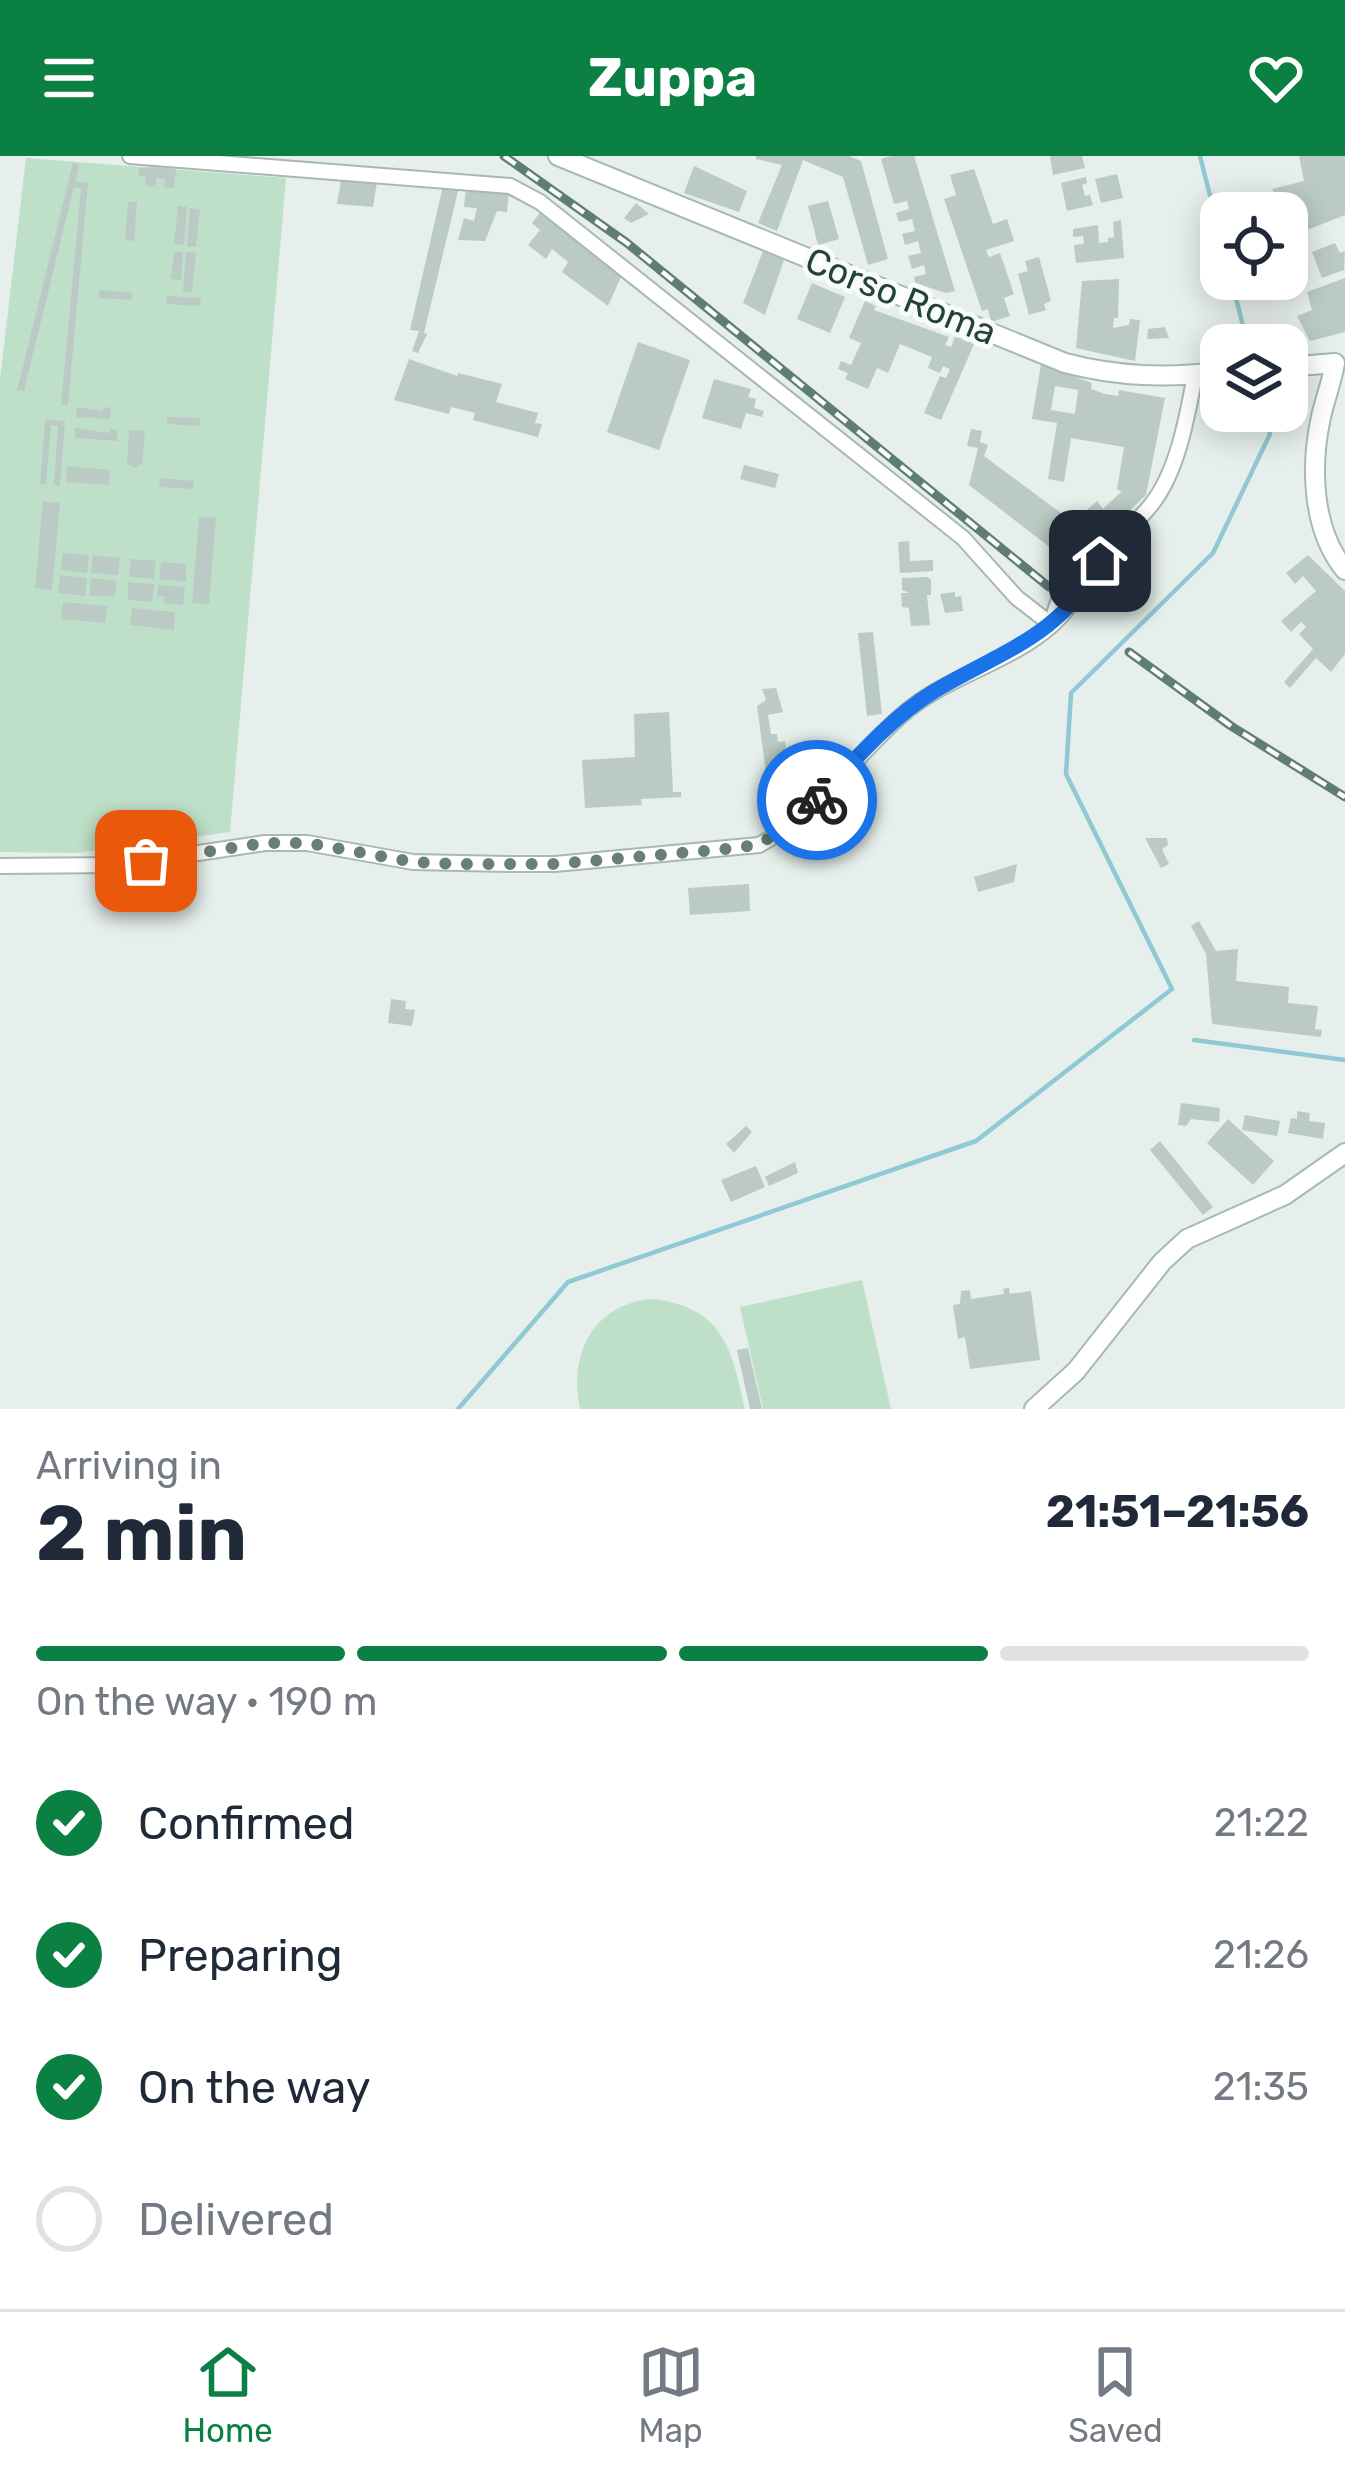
<!DOCTYPE html>
<html lang="en">
<head>
<meta charset="utf-8">
<style>
	body { margin:0; font-family:Rubik,sans-serif; background:#f6f6f7; color:#1f2937; height:100vh; display:flex; flex-direction:column; font-size:45px; white-space:nowrap }
	* { box-sizing:border-box; margin:0 }
	p { font-size:39px; color:#747a83 }
	.icon { flex:none; width:66px; height:66px; fill:none; stroke:currentColor; stroke-width:2; stroke-linecap:round; stroke-linejoin:round }
	.map { position:relative; height:1253px; overflow:hidden }
	.side { display:flex; flex-direction:column; background:#fff; flex:1 }
	.side>* { flex:none }
	.tools { position:absolute; left:1200px; top:36px; display:grid; gap:24px }
	.tools a { display:grid; place-items:center; width:108px; height:108px; border-radius:24px; background:#fff; box-shadow:0 6px 30px #0003; font-size:60px }
	.pin { position:absolute; display:grid; place-items:center; width:102px; height:102px; color:#fff; margin:-51px; border-radius:24px; box-shadow:0 6px 18px #0006 }
	.courier { position:absolute; display:grid; place-items:center; width:120px; height:120px; margin:-60px; border:9px solid #1a73e8; border-radius:50%; background:#fff; color:#222; box-shadow:0 3px 15px #0007 }
	.overview em { font-style:normal; font-weight:700 }
	.overview div { display:flex; flex-direction:column-reverse }
	.overview { display:flex; align-items:center; justify-content:space-between; height:204px; padding:0 36px }
	h1 { font-size:78px; font-weight:700; line-height:90px }
	.bar { display:grid; grid-template-columns:repeat(4,1fr); gap:18px 12px; align-content:center; height:144px; padding:0 36px }
	.bar i { height:15px; border-radius:9px; background:#e0e1e3 }
	.bar .selected { background:#0b8043 }
	.bar p { grid-column:span 4 }
	ol { padding:0 36px; list-style:none }
	li { display:flex; align-items:center; gap:36px; height:132px }
	li p { margin-inline-start:auto }
	li .icon { padding:12px; border-radius:50%; background:#0b8043; color:#fff; stroke-width:4 }
	li:last-child { color:#747a83 }
	li i { width:66px; height:66px; border:6px solid #e0e1e3; border-radius:50% }
	header { display:flex; justify-content:space-between; align-items:center; height:156px; padding:0 36px; background:#0b8043; color:#fff; font-size:54px; font-weight:700 }
	.tabs { display:flex; justify-content:space-around; align-items:center; height:168px; border-top:3px solid #e0e1e3; background:#fff; font-size:33px; color:#747a83 }
	.tabs a { display:grid; justify-items:center; gap:6px }
	.tabs .selected { color:#0b8043 }
	.map>svg:first-child { display:block }
	.green { fill:#bfe0c8 }
	.lines { fill:none; stroke-linecap:round; stroke-linejoin:round }
	.stream { stroke:#8ec9d4; stroke-width:4.5 }
	.building { fill:#bbcac4; fill-rule:evenodd }
	.minor-casing { stroke:#a8b8b2; stroke-width:18 }
	.secondary-casing { stroke:#a4bbb3; stroke-width:22 }
	.minor { stroke:#fff; stroke-width:14 }
	.secondary { stroke:#fff; stroke-width:18 }
	.rail-casing { stroke:#5f7d75; stroke-width:9 }
	.rail { stroke:#f7fbf9; stroke-width:4.5; stroke-dasharray:14; stroke-linecap:butt }
	.done { stroke:#687f78; stroke-width:12; stroke-dasharray:0 21.6 }
	.route { stroke:#1a73e8; stroke-width:15 }
	.labels { text-anchor:middle; dominant-baseline:central; stroke-width:10; stroke-linejoin:round; paint-order:stroke }
	.street-label { font-size:36px; fill:#24423a; stroke:#f7fbf9 }
</style>
</head>
<body>
<header><svg class="icon" aria-label="menu" viewBox="0 0 24 24"><path d="M4 6h16M4 12h16M4 18h16"/></svg>Zuppa<svg class="icon" aria-label="heart" viewBox="0 0 24 24"><path d="M12 20l-8-8c-3-5 5-10 8-4 3-6 11-1 8 4z"/></svg></header>
<div class="map">
<svg width="1345" height="1253" viewBox="0 0 1345 1253">
	<rect width="100%" height="100%" fill="#e6efeb"/>
	<!-- green -->
	<path class="green" d="M26,2L286,22L230,676L77,697L0,696V224Z
		M862,1124L891,1253H763L740,1151Z
		M654,1143C724,1152 732,1194 745,1253H580C568,1198 594,1146 654,1143Z"/>
	<g class="lines">
		<!-- stream -->
		<path class="stream" d="M1200,0L1221,83
			M1231,123L1248,189
			M1194,884L1345,904
			M458,1253L568,1126L976,985L1172,833L1066,618L1071,537L1213,397L1270,278L1264,255"/>
	</g>
	<!-- building -->
	<path class="building" d="M756,0H849L861,5L888,103L868,109L843,21L803,4L777,75L758,67L782,9L756,3Z
		M891,0H914L955,135L946,137L915,127L914,121L926,118L924,109L912,113L908,100L921,97L918,85L905,89L902,78L915,75L912,63L899,66L896,57L909,53L907,45L894,48L881,3Z
		M1050,0H1082L1085,12L1053,19Z
		M1299,0H1345V59L1287,82V57H1267L1281,50L1272,33L1304,25Z
		M73,7L79,9L75,25L88,27L68,249H61L81,33L74,31L24,235L17,234Z
		M694,10L747,35L739,56L684,37Z
		M156,11L176,13L174,32L164,31L165,23L156,22L155,31L145,30L146,21L139,20V12Z
		M974,13L993,68L1007,63L1014,85L986,94L989,101L1000,97L1014,138L1004,142L1010,160L991,166L988,153L982,155L944,43L956,39L950,19Z
		M1117,18L1123,42L1101,47L1095,23Z
		M1086,21L1087,27L1082,29L1085,40L1090,39L1093,49L1067,55L1061,27Z
		M341,24L377,26L373,51L337,48Z
		M443,30L459,31L424,177L427,178L418,197L412,195L419,175L410,174Z
		M466,32L509,37L507,56L497,55L485,85L458,84L464,62L474,65L477,52L464,51Z
		M828,45L839,83L818,89L808,50Z
		M128,46H137L134,85L125,84Z
		M636,47L649,58L631,67L624,62Z
		M178,50L187,51L184,89L174,88Z
		M190,52L200,53L196,91H187Z
		M543,53L624,114L608,150L562,116L568,106L552,93L546,103L528,89L540,74L532,67Z
		M1121,64L1124,102L1076,107L1074,89L1084,88L1083,80L1073,81V73L1098,69L1099,87L1108,86V82L1114,81L1113,66Z
		M1335,87L1340,97L1345,95L1344,114L1322,122L1312,96Z
		M763,95L784,104L765,159L743,147Z
		M174,96H183L181,124L171,123Z
		M186,96L196,97L192,136H183Z
		M1039,101L1051,145L1044,148L1046,154L1029,159L1018,118L1028,115L1025,105Z
		M1345,122V176L1310,185L1297,160L1312,154L1307,136Z
		M1119,123L1118,162H1114L1113,172L1129,169L1130,163L1140,164L1135,205L1076,192L1082,125Z
		M812,127L845,141L830,177L797,163Z
		M99,134L132,137V144L99,142Z
		M167,140L201,142L200,150L166,148Z
		M865,145L876,150L874,154L949,181L945,189L951,191L955,180L974,188L941,264L924,257L940,220L946,222L950,213L943,210L940,217L928,212L932,201L900,188L888,217L877,212L868,233L845,223L848,217L838,213L841,205L851,209L861,187L849,182Z
		M1165,171L1169,182L1147,183L1148,173Z
		M638,186L690,204L659,294L607,276Z
		M409,203L457,220L458,217L502,228L496,246L538,257L535,267L542,268L538,281L473,264L475,257L451,251L449,258L394,244Z
		M1041,208L1092,227L1091,233L1105,238L1118,240L1119,234L1165,242L1146,339L1073,409L969,329L978,292L967,290L971,273L982,275L980,286L988,289L984,300L1073,366L1097,345L1103,353L1122,335L1117,334L1124,291L1071,282L1064,326L1048,323L1057,267L1032,263ZM1055,230L1078,234L1075,258L1051,254Z
		M714,223L751,233L748,241L756,243L754,252L764,255L762,261L746,257L741,273L702,262Z
		M77,251L103,255V251L111,252L110,263L76,261Z
		M167,261L200,262V270L167,268Z
		M45,264L65,265L60,330L54,329L58,270L51,269L46,329L40,328Z
		M75,272L109,277L110,273L117,274V285L75,282Z
		M129,274L145,275L142,307L136,312L127,308Z
		M744,309L779,318L775,332L740,323Z
		M67,310L110,314L109,329L66,326Z
		M160,322L194,325L193,333L159,331Z
		M43,345L60,347L52,434L35,432Z
		M199,361L216,362L209,448L192,447Z
		M909,385L910,405L933,404V415L900,417L898,386Z
		M63,397L89,399L87,417L61,414Z
		M93,399L120,402L118,419L91,417Z
		M1308,399L1345,435V498L1331,516L1316,502L1290,532L1284,526L1313,493L1299,478L1306,471L1301,466L1291,476L1281,465L1316,435L1303,420L1295,428L1286,417Z
		M131,403L156,405L154,423L129,421Z
		M161,406L186,408V426L159,423Z
		M60,419L87,422L85,440L58,437Z
		M927,421L931,423V439H927L930,469L911,470L909,452L902,451L901,437H909L902,434V422Z
		M91,422L117,425L115,440H89Z
		M128,426L154,428L152,446L128,444Z
		M158,429L185,431L183,449L163,447L164,440H157Z
		M955,436V441L961,440L963,455L945,457L940,438Z
		M63,446L107,450L105,467L61,463Z
		M132,452L175,456L174,474L130,469Z
		M873,476L882,558L867,560L858,477Z
		M776,532L783,556L768,559L771,578H777L778,586L785,585L793,651L771,654L757,550L766,544L762,533Z
		M669,556L673,636H681V641L641,643L642,649L585,652L582,604L635,601L634,558Z
		M1145,682H1167L1168,689L1162,693L1169,708L1161,712Z
		M1017,708L1014,726L978,736L974,721Z
		M749,728L750,755L690,759L688,732Z
		M1199,765L1216,795L1238,793L1236,825L1289,831L1288,847L1318,850L1315,873L1322,874L1321,881L1212,868L1206,798L1191,770Z
		M391,843L406,845L405,853L415,854L412,870L388,867Z
		M1181,947L1220,952L1219,966L1191,963L1186,970L1178,969Z
		M1297,955L1310,957L1309,965L1325,967L1323,983L1288,977L1291,962L1297,963Z
		M1245,959L1280,965L1277,980L1242,974Z
		M1228,963L1274,1005L1253,1029L1207,987Z
		M746,970L752,976L734,997L726,988Z
		M1160,985L1213,1051L1203,1059L1150,994Z
		M795,1006L798,1017L769,1030L765,1021L768,1019Z
		M756,1010L765,1031L731,1046L721,1024Z
		M1009,1132L1010,1138L1031,1135L1040,1204L970,1213L965,1181L958,1183L953,1149L960,1148L961,1135L970,1134L971,1143L1004,1138L1003,1133Z
		M748,1192L762,1253H750L737,1194Z"/>
	<g class="lines">
		<!-- minor casing -->
		<g class="minor-casing">
			<path id="minor" d="M130,0L510,30L540,46L963,382L1017,442L1052,469
				M1053,463C1060,432 1071,420 1099,405
				M0,710L118,709L265,687H307L413,706L508,708H555L759,689C816,658 854,601 902,559C946,520 1008,508 1052,469C1073,450 1085,425 1101,403C1116,384 1136,368 1151,349C1178,315 1187,261 1195,219"/>
		</g>
		<!-- secondary casing -->
		<g class="secondary-casing">
			<path id="secondary" d="M558,0L1065,207C1119,221 1166,222 1221,216
				M1287,211L1335,207C1332,225 1325,243 1321,261C1310,311 1312,374 1345,414
				M1034,1253L1076,1215L1162,1106L1187,1083L1285,1039L1345,997"/>
		</g>
		<!-- minor -->
		<use href="#minor" class="minor"/>
		<!-- secondary -->
		<use href="#secondary" class="secondary"/>
		<!-- rail casing -->
		<g class="rail-casing">
			<path id="rail" d="M504,0L627,87L1049,431
				M1129,496L1231,570L1345,641"/>
		</g>
		<!-- rail -->
		<use href="#rail" class="rail"/>
	</g>
	<g class="lines">
		<!-- done -->
		<path class="done" d="M146,705L265,687H308L413,706L455,708H555L738,692C773,686 793,669 817,644"/>
		<!-- route -->
		<path class="route" d="M817,644C852,607 889,563 933,536C999,496 1063,480 1100,405"/>
	</g>
	<g class="labels">
		<!-- street labels -->
		<g class="street-label">
			<text transform="translate(901 140) rotate(22)">Corso Roma</text>
		</g>
	</g>
</svg>
<div class="tools">
<a><svg class="icon" aria-label="locate" viewBox="0 0 24 24"><circle cx="12" cy="12" r="6"/><path d="M12 2v4M12 18v4M2 12h4M18 12h4"/></svg></a>
<a><svg class="icon" aria-label="layers" viewBox="0 0 24 24"><path d="M12 4l9 5-9 5-9-5zM3 14l9 5 9-5"/></svg></a>
</div>
<div class="pin" style="left:146px;top:705px;background:#ea580c"><svg class="icon" aria-label="bag" viewBox="0 0 24 24"><path d="M5 8h14l-1 12H6zM9 8a3 3 0 0 1 6 0"/></svg></div>
<div class="pin" style="left:1100px;top:405px;background:#1f2937"><svg class="icon" aria-label="home" viewBox="0 0 24 24"><path d="M3 11l9-7 9 7M6 9v11h12V9"/></svg></div>
<div class="courier" style="left:817px;top:644px"><svg class="icon" aria-label="bike" viewBox="0 0 24 24"><circle cx="6" cy="16" r="4"/><circle cx="18" cy="16" r="4"/><path d="M6 16l4-8h5l3 8M10 8l3 8H6M13 5h3"/></svg></div>
</div>
<section class="side">
<div class="overview"><div><h1>2 min</h1><p>Arriving in</p></div><em>21:51–21:56</em></div>
<div class="bar"><i class="selected"></i><i class="selected"></i><i class="selected"></i><i></i><p>On the way · 190 m</p></div>
<ol>
<li><svg class="icon" aria-label="check" viewBox="0 0 24 24"><path d="M5 12l5 5 9-10"/></svg>Confirmed<p>21:22</p></li>
<li><svg class="icon" aria-label="check" viewBox="0 0 24 24"><path d="M5 12l5 5 9-10"/></svg>Preparing<p>21:26</p></li>
<li><svg class="icon" aria-label="check" viewBox="0 0 24 24"><path d="M5 12l5 5 9-10"/></svg>On the way<p>21:35</p></li>
<li><i></i>Delivered</li>
</ol>
</section>
<nav class="tabs">
<a class="selected"><svg class="icon" aria-label="home" viewBox="0 0 24 24"><path d="M3 11l9-7 9 7M6 9v11h12V9"/></svg>Home</a>
<a><svg class="icon" aria-label="map" viewBox="0 0 24 24"><path d="M3 6l6-2 6 2 6-2v14l-6 2-6-2-6 2zM9 4v14M15 6v14"/></svg>Map</a>
<a><svg class="icon" aria-label="saved" viewBox="0 0 24 24"><path d="M7 4h10v16l-5-4-5 4z"/></svg>Saved</a>
</nav>
</body>
</html>
